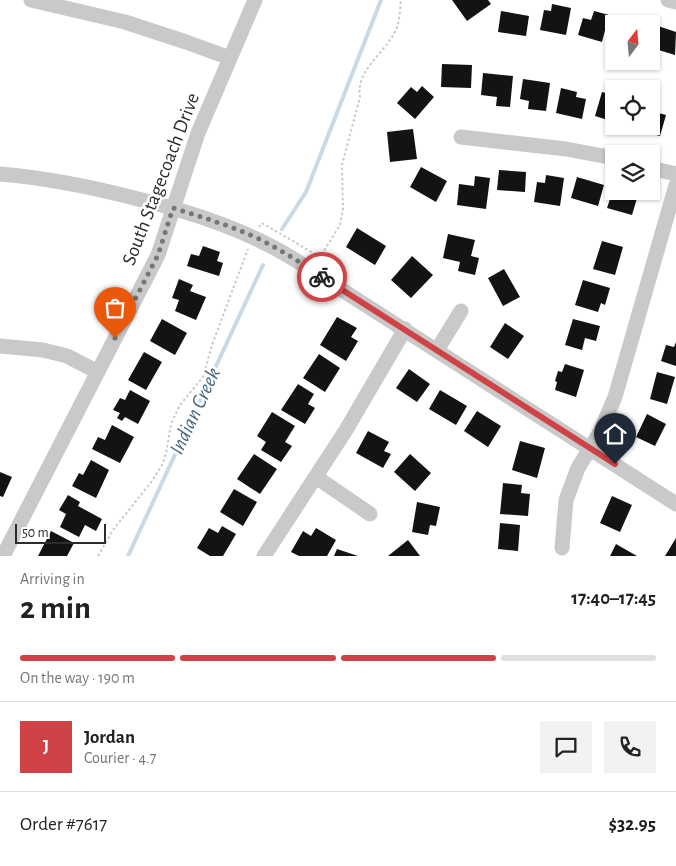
<!DOCTYPE html>
<html lang="en">
<head>
<meta charset="utf-8">
<style>
	body { margin:0; font-family:"Alegreya Sans",sans-serif; background:#f2f2f2; color:#222; height:100vh; display:flex; flex-direction:column; font-size:19px; white-space:nowrap }
	* { box-sizing:border-box; margin:0 }
	p { font-size:16px; color:#767676 }
	.icon { flex:none; width:28px; height:28px; fill:none; stroke:currentColor; stroke-width:2; stroke-linecap:round; stroke-linejoin:round }
	.map { position:relative; height:556px; overflow:hidden }
	.drawer { display:flex; flex-direction:column; background:#fff; flex:1 }
	.drawer>* { flex:none }
	.needle { width:32px; rotate:16deg }
	.buttons { position:absolute; left:605px; top:15px; display:grid; gap:10px }
	.buttons a { display:grid; place-items:center; width:55px; height:55px; border-radius:0px; background:#fff; box-shadow:0 1px 4px #0004; font-size:25px }
	.scale { position:absolute; left:15px; bottom:12px; width:91px; box-sizing:border-box; padding-left:5px; border:2px solid #2c2c2c; border-top:0; font-size:14px; line-height:18px; white-space:nowrap; color:#2c2c2c; -webkit-text-stroke:4px #fff; paint-order:stroke }
	.pin { position:absolute; display:grid; place-items:center; width:42px; height:42px; color:#fff; margin:-51px -21px; border-radius:50% 50% 50% 0; rotate:-45deg; box-shadow:0 0 5px #0007 }
	.pin .icon { rotate:45deg }
	.courier { position:absolute; display:grid; place-items:center; width:50px; height:50px; margin:-25px; border:4px solid #cf4245; border-radius:50%; background:#fff; color:#222; box-shadow:0 1px 6px #0007 }
	.head em { font-style:normal; font-weight:600 }
	.head div { display:flex; flex-direction:column-reverse }
	.head { display:flex; align-items:center; justify-content:space-between; height:85px; padding:0 20px }
	h1 { font-size:32px; font-weight:600; line-height:38px }
	.bar { display:grid; grid-template-columns:repeat(4,1fr); gap:8px 5px; align-content:center; height:60px; padding:0 20px }
	.bar i { height:6px; border-radius:4px; background:#e0e0e0 }
	.bar .selected { background:#cf4245 }
	.bar p { grid-column:span 4 }
	.line { display:flex; align-items:center; gap:12px; padding:0 20px; border-top:1px solid #e0e0e0 }
	.line div { flex:1 }
	.round { display:grid; place-items:center; flex:none; width:52px; height:52px; border-radius:0px; background:#f2f2f2 }
	.map>svg:first-child { display:block }
	.lines { fill:none; stroke-linecap:round; stroke-linejoin:round }
	.stream { stroke:#c9d9e6; stroke-width:4 }
	.building { fill:#131313 }
	.path { stroke:#c9c9c9; stroke-width:2; stroke-dasharray:2.5 2.5; stroke-linecap:butt }
	.minor { stroke:#c9c9c9; stroke-width:15 }
	.done { stroke:#767676; stroke-width:5; stroke-dasharray:0 9 }
	.route { stroke:#cf4245; stroke-width:6 }
	.labels { text-anchor:middle; dominant-baseline:central; stroke-width:5; stroke-linejoin:round; paint-order:stroke }
	.street-label { font-size:20px; fill:#2c2c2c; stroke:#fff }
	.water-label { font-size:21px; font-style:italic; fill:#446884; stroke:#fff }
</style>
</head>
<body>
<div class="map">
<svg width="676" height="556" viewBox="0 0 676 556">
	<rect width="100%" height="100%" fill="#fff"/>
	<g class="lines">
		<!-- stream -->
		<path class="stream" d="M282,229L306,192L381,0
			M128,556L263,265"/>
	</g>
	<!-- building -->
	<path class="building" d="M452,0H488L491,4L467,21Z
		M552,4L571,8L566,35L540,30L544,10L551,11Z
		M501,11L529,16L526,36L498,32Z
		M594,11L609,15L602,42L578,35L583,18L591,20Z
		M629,20L642,23V24H628Z
		M658,26L676,32L675,55L652,48Z
		M442,64L472,65L471,88L441,87Z
		M483,73L513,76L510,107L496,106L497,97L481,95Z
		M523,79L550,83L546,111L528,109L529,101L520,99Z
		M422,86L434,97L415,119L397,103L411,87L417,92Z
		M561,88L577,92L576,97L586,99L582,119L556,113Z
		M602,92L614,95V122L595,116Z
		M651,111L666,115L660,136L626,127L651,126Z
		M413,129L417,159L390,162L387,132Z
		M421,167L447,181L436,202L410,187Z
		M499,170L526,172L525,192L497,190Z
		M546,175L564,178L560,206L534,202L537,182L545,183Z
		M475,176L490,178L486,209L457,205L459,184L474,186Z
		M577,177L604,185L598,206L571,198Z
		M614,187V191H626L638,195L632,215L607,208Z
		M357,228L386,246L375,265L346,247Z
		M448,234L475,240L471,256L479,258L475,275L458,271L460,262L443,258Z
		M602,241L623,247L615,275L593,269Z
		M203,246L220,252L217,261L223,263L219,276L187,266L191,254L199,256Z
		M412,256L433,275L411,298L391,280Z
		M504,269L520,297L503,306L488,278Z
		M179,279L193,285L190,291L206,297L196,320L175,311L179,300L172,298Z
		M583,280L610,288L605,305L601,303L598,312L575,305Z
		M337,317L357,328L351,337L358,341L346,361L320,345Z
		M162,319L187,333L175,355L150,341Z
		M573,319L600,326L596,341L585,338L582,350L565,345Z
		M505,323L524,336L508,359L490,347Z
		M676,342V366L661,361L666,345L674,347Z
		M144,352L162,362L146,390L128,380Z
		M319,354L340,368L325,392L303,378Z
		M565,364L584,370L576,397L555,390L557,382L555,381L558,371L562,372Z
		M409,369L430,384L417,402L396,388Z
		M657,372L675,377L667,404L650,399Z
		M298,384L314,394L308,404L315,408L305,424L281,410Z
		M130,390L150,401L138,424L125,417L122,421L117,418L120,413L113,410L120,398L125,400Z
		M440,390L467,406L456,425L429,409Z
		M477,411L501,426L488,447L464,431Z
		M272,412L295,426L285,442L292,446L281,462L261,450L266,442L257,436Z
		M647,414L666,424L655,446L636,437Z
		M112,425L134,437L120,463L92,449L98,437L105,440Z
		M368,431L389,442L384,451L391,454L383,468L356,453Z
		M520,441L545,448L537,478L512,470Z
		M254,454L277,469L260,494L237,479Z
		M410,454L431,473L415,491L394,472Z
		M91,460L109,470L96,498L72,486L79,473L83,475Z
		M0,472L12,477L3,497L0,496Z
		M503,483L522,485L521,493L530,494L528,516L500,514Z
		M234,489L257,502L243,526L220,512Z
		M68,495L80,502L78,506L102,519L96,531L85,525L79,537L60,527L66,514L59,510Z
		M612,496L632,505L620,532L600,523Z
		M417,502L440,507L436,526L430,525L428,535L412,532Z
		M500,523L520,525L518,551L498,549Z
		M222,526L236,534L223,556H210L197,548L209,528L218,533Z
		M316,528L336,540L327,556H299L291,552L303,531L311,536Z
		M51,531L74,543L67,556H38Z
		M676,538V556H665Z
		M408,540L420,556H388Z
		M616,544L637,556H610Z
		M337,549L358,556H334Z"/>
	<g class="lines">
		<!-- path -->
		<path class="path" d="M259,227L262,223L320,257L340,225L343,209L342,165L360,97C355,69 388,52 397,27C400,19 400,8 401,0
			M98,556L113,530L152,481L162,465L166,454L171,424L180,405L203,377L212,345L248,249"/>
		<!-- minor -->
		<path class="minor" d="M31,0L125,22L186,42L230,58
			M668,0L676,2
			M461,137L566,149L614,158
			M651,168L676,174
			M0,174C47,178 92,187 138,199C195,213 250,231 300,263L676,504
			M0,346L43,350L67,356L98,372
			M437,350L461,311
			M316,477L370,514
			M562,548L566,500L578,468L600,432L615,397L676,185
			M3,556L158,255L198,133L255,0
			M264,556L346,430L405,329"/>
	</g>
	<g class="lines">
		<!-- done -->
		<path class="done" d="M115,338L158,255L173,208C201,217 229,225 255,237C278,248 300,262 322,277"/>
		<!-- route -->
		<path class="route" d="M322,277L615,464"/>
	</g>
	<g class="labels">
		<!-- street labels -->
		<g class="street-label">
			<text transform="translate(161 179) rotate(-69)">South Stagecoach Drive</text>
		</g>
		<!-- water labels -->
		<g class="water-label">
			<text transform="translate(195 411) rotate(-65)">Indian Creek</text>
		</g>
	</g>
</svg>
<div class="buttons">
<a><svg class="needle" viewBox="-14 -14 28 28"><path d="M0-13l5 13h-10z" fill="#e53935"/><path d="M0 13l5-13h-10z" fill="#767676"/></svg></a>
<a><svg class="icon" aria-label="locate" viewBox="0 0 24 24"><circle cx="12" cy="12" r="6"/><path d="M12 2v4M12 18v4M2 12h4M18 12h4"/></svg></a>
<a><svg class="icon" aria-label="layers" viewBox="0 0 24 24"><path d="M12 4l9 5-9 5-9-5zM3 14l9 5 9-5"/></svg></a>
</div>
<div class="scale">50 m</div>
<div class="pin" style="left:115px;top:338px;background:#ea580c"><svg class="icon" aria-label="bag" viewBox="0 0 24 24"><path d="M5 8h14l-1 12H6zM9 8a3 3 0 0 1 6 0"/></svg></div>
<div class="pin" style="left:615px;top:464px;background:#1f2937"><svg class="icon" aria-label="home" viewBox="0 0 24 24"><path d="M3 11l9-7 9 7M6 9v11h12V9"/></svg></div>
<div class="courier" style="left:322px;top:277px"><svg class="icon" aria-label="bike" viewBox="0 0 24 24"><circle cx="6" cy="16" r="4"/><circle cx="18" cy="16" r="4"/><path d="M6 16l4-8h5l3 8M10 8l3 8H6M13 5h3"/></svg></div>
</div>
<section class="drawer">
<div class="head"><div><h1>2 min</h1><p>Arriving in</p></div><em>17:40–17:45</em></div>
<div class="bar"><i class="selected"></i><i class="selected"></i><i class="selected"></i><i></i><p>On the way · 190 m</p></div>
<div class="line" style="height:90px"><b class="round" style="background:#cf4245;color:#fff">J</b><div><b>Jordan</b><p>Courier · 4.7</p></div><a class="round"><svg class="icon" aria-label="chat" viewBox="0 0 24 24"><path d="M4 5h16v11H9l-5 4z"/></svg></a><a class="round"><svg class="icon" aria-label="phone" viewBox="0 0 24 24"><path d="M5 4h4l2 5-3 2q2 4 5 5l2-3 5 2v4C11 20 4 13 5 4z"/></svg></a></div>
<div class="line" style="height:65px"><div>Order #7617</div><b>$32.95</b></div>
</section>
</body>
</html>
